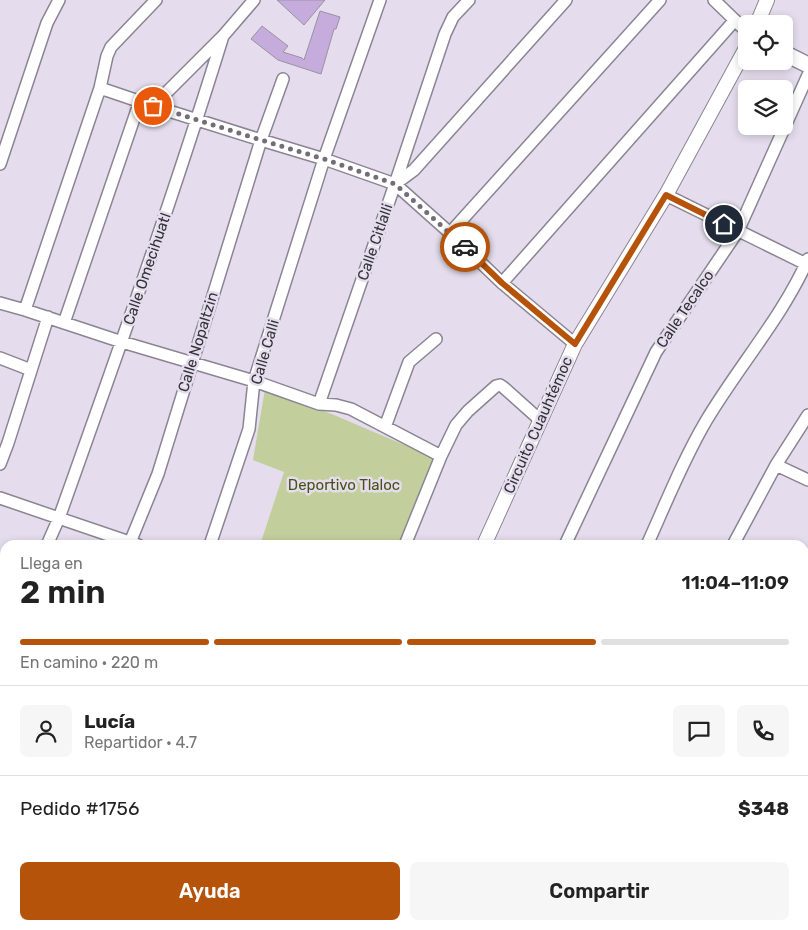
<!DOCTYPE html>
<html lang="es">
<head>
<meta charset="utf-8">
<style>
	body { margin:0; font-family:Rubik,sans-serif; background:#f6f6f6; color:#222; height:100vh; display:flex; flex-direction:column; font-size:19px; white-space:nowrap }
	* { box-sizing:border-box; margin:0 }
	p { font-size:16px; color:#767676 }
	.icon { flex:none; width:28px; height:28px; fill:none; stroke:currentColor; stroke-width:2; stroke-linecap:round; stroke-linejoin:round }
	.map { position:relative; flex:1; overflow:hidden }
	.details { position:absolute; left:0px; top:540px; width:809px; height:390px; display:flex; flex-direction:column; background:#fff; border-radius:15px 15px 0 0; box-shadow:0 2px 8px #0003 }
	.details>* { flex:none }
	.tools { position:absolute; left:738px; top:15px; display:grid; gap:10px }
	.tools a { display:grid; place-items:center; width:55px; height:55px; border-radius:8px; background:#fff; box-shadow:0 2px 8px #0003; font-size:25px }
	.pin { position:absolute; display:grid; place-items:center; width:42px; height:42px; color:#fff; margin:-21px; border:2px solid #fff; border-radius:50%; box-shadow:0 1px 5px #0007 }
	.courier { position:absolute; display:grid; place-items:center; width:50px; height:50px; margin:-25px; border:4px solid #b45309; border-radius:50%; background:#fff; color:#222; box-shadow:0 1px 6px #0007 }
	.head em { font-style:normal; font-weight:600 }
	.head div { display:flex; flex-direction:column-reverse }
	.head { display:flex; align-items:center; justify-content:space-between; height:85px; padding:0 20px }
	h1 { font-size:32px; font-weight:600; line-height:38px }
	.bar { display:grid; grid-template-columns:repeat(4,1fr); gap:8px 5px; align-content:center; height:60px; padding:0 20px }
	.bar i { height:6px; border-radius:4px; background:#e0e0e0 }
	.bar .current { background:#b45309 }
	.bar p { grid-column:span 4 }
	.line { display:flex; align-items:center; gap:12px; padding:0 20px; border-top:1px solid #e0e0e0 }
	.line div { flex:1 }
	.round { display:grid; place-items:center; flex:none; width:52px; height:52px; border-radius:8px; background:#f6f6f6 }
	.cta { display:flex; gap:10px; margin-top:auto; padding:10px 20px }
	.cta a { flex:1; height:58px; border-radius:8px; background:#b45309; color:#fff; font-size:20px; font-weight:600; line-height:58px; text-align:center }
	.cta a+a { background:#f6f6f6; color:#222 }
	.map>svg:first-child { display:block }
	.green { fill:#c2cf9c }
	.building { fill:#c6acdd; stroke:#99919f }
	.lines { fill:none; stroke-linecap:round; stroke-linejoin:round }
	.minor-casing { stroke:#8b8492; stroke-width:14 }
	.tertiary-casing { stroke:#8b8492; stroke-width:16 }
	.secondary-casing { stroke:#8b8492; stroke-width:18 }
	.minor { stroke:#fff; stroke-width:11 }
	.tertiary { stroke:#fff; stroke-width:14 }
	.secondary { stroke:#fff; stroke-width:15 }
	.done { stroke:#726d77; stroke-width:5; stroke-dasharray:0 9 }
	.route { stroke:#b45309; stroke-width:6 }
	.labels { text-anchor:middle; dominant-baseline:central; stroke-width:5; stroke-linejoin:round; paint-order:stroke }
	.street-label { font-size:15px; fill:#343137; stroke:#e5dded }
	.park-label { font-size:15px; fill:#465216; stroke:#e5dded }
</style>
</head>
<body>
<div class="map">
<svg width="808" height="930" viewBox="0 0 808 930">
	<rect width="100%" height="100%" fill="#e5dded"/>
	<!-- green -->
	<path class="green" d="M265,389L334,415L435,458L398,545H260L284,472L253,460Z"/>
	<!-- building -->
	<path class="building" d="M277,0H325L304,25Z
		M320,11L340,17L336,29H334L321,74L278,60L251,39L262,26L288,46L283,52L302,58L304,60Z"/>
	<g class="lines">
		<!-- minor casing -->
		<g class="minor-casing">
			<path id="minor" d="M714,0L746,31
				M100,88L153,106L261,140L324,159L395,184L450,233L502,283L575,344
				M153,106L223,36L254,0
				M0,164L47,23L59,0
				M395,184L414,170L566,0
				M666,195L808,265
				M450,233L660,0
				M502,283L735,20
				M0,303L25,310L122,342L254,381L319,404L336,405L351,409L441,456
				M25,310L100,88L107,56L111,47L156,0
				M64,323L140,101
				M0,358L31,370
				M319,404L395,184L445,34L453,17L469,0
				M385,427L409,362L436,339
				M0,464L8,443L48,317
				M776,465L808,480
				M0,498L138,545
				M47,545L59,518C116,358 173,198 223,36
				M129,545L158,474L261,140L283,79
				M210,545L249,429L254,381L324,159L380,0
				M405,545L441,456L456,425L468,411L496,386L500,385L503,387L540,420
				M565,545L656,352L738,231L808,75
				M647,545C666,503 683,460 706,421C738,367 783,316 808,259
				M733,545L776,465L808,415
				M804,576L808,569
				M804,607L808,608
				M0,655L5,644
				M0,715L5,717
				M804,736L808,722
				M0,760L5,762
				M0,825L5,814
				M804,840L808,841
				M0,843L5,844
				M0,915L5,917
				M178,925L190,930
				M788,925L799,930
				M17,930L21,925
				M280,930L282,925
				M520,930L522,925
				M600,930L601,925
				M680,930L682,925
				M762,930L764,925"/>
		</g>
		<!-- tertiary casing -->
		<g class="tertiary-casing">
			<path id="tertiary" d="M757,24L767,0
				M484,545L575,344L666,195L746,48
				M440,930L442,925"/>
		</g>
		<!-- secondary casing -->
		<g class="secondary-casing">
			<path id="secondary" d="M784,53L808,65"/>
		</g>
		<!-- minor -->
		<use href="#minor" class="minor"/>
		<!-- tertiary -->
		<use href="#tertiary" class="tertiary"/>
		<!-- secondary -->
		<use href="#secondary" class="secondary"/>
	</g>
	<g class="lines">
		<!-- done -->
		<path class="done" d="M153,106L261,140L324,159L395,184L465,247"/>
		<!-- route -->
		<path class="route" d="M465,247L502,283L575,344L666,195L724,224"/>
	</g>
	<g class="labels">
		<!-- street labels -->
		<g class="street-label">
			<text transform="translate(375 242) rotate(-71)">Calle Citlalli</text>
			<text transform="translate(147 269) rotate(-71)">Calle Omecihuatl</text>
			<text transform="translate(685 309) rotate(-56)">Calle Tecalco</text>
			<text transform="translate(198 342) rotate(-73)">Calle Nopaltzin</text>
			<text transform="translate(265 352) rotate(-74)">Calle Calli</text>
			<text transform="translate(538 425) rotate(-66)">Circuito Cuauhtémoc</text>
		</g>
		<!-- park labels -->
		<g class="park-label">
			<text x="344" y="485">Deportivo Tlaloc</text>
		</g>
	</g>
</svg>
<div class="tools">
<a><svg class="icon" aria-label="locate" viewBox="0 0 24 24"><circle cx="12" cy="12" r="6"/><path d="M12 2v4M12 18v4M2 12h4M18 12h4"/></svg></a>
<a><svg class="icon" aria-label="layers" viewBox="0 0 24 24"><path d="M12 4l9 5-9 5-9-5zM3 14l9 5 9-5"/></svg></a>
</div>
<div class="pin" style="left:153px;top:106px;background:#ea580c"><svg class="icon" aria-label="bag" viewBox="0 0 24 24"><path d="M5 8h14l-1 12H6zM9 8a3 3 0 0 1 6 0"/></svg></div>
<div class="pin" style="left:724px;top:224px;background:#1f2937"><svg class="icon" aria-label="home" viewBox="0 0 24 24"><path d="M3 11l9-7 9 7M6 9v11h12V9"/></svg></div>
<div class="courier" style="left:465px;top:247px"><svg class="icon" aria-label="car" viewBox="0 0 24 24"><path d="M5 17H2v-5l4-1 3-4h7l3 4 3 1v5h-3M9 17h6M6 11h13"/><circle cx="7" cy="17" r="2"/><circle cx="17" cy="17" r="2"/></svg></div>
<section class="details">
<div class="head"><div><h1>2 min</h1><p>Llega en</p></div><em>11:04–11:09</em></div>
<div class="bar"><i class="current"></i><i class="current"></i><i class="current"></i><i></i><p>En camino · 220 m</p></div>
<div class="line" style="height:90px"><a class="round"><svg class="icon" aria-label="person" viewBox="0 0 24 24"><circle cx="12" cy="8" r="4"/><path d="M4 21q1-7 8-7t8 7"/></svg></a><div><b>Lucía</b><p>Repartidor · 4.7</p></div><a class="round"><svg class="icon" aria-label="chat" viewBox="0 0 24 24"><path d="M4 5h16v11H9l-5 4z"/></svg></a><a class="round"><svg class="icon" aria-label="phone" viewBox="0 0 24 24"><path d="M5 4h4l2 5-3 2q2 4 5 5l2-3 5 2v4C11 20 4 13 5 4z"/></svg></a></div>
<div class="line" style="height:65px"><div>Pedido #1756</div><b>$348</b></div>
<div class="cta"><a>Ayuda</a><a>Compartir</a></div>
</section>
</div>
</body>
</html>
